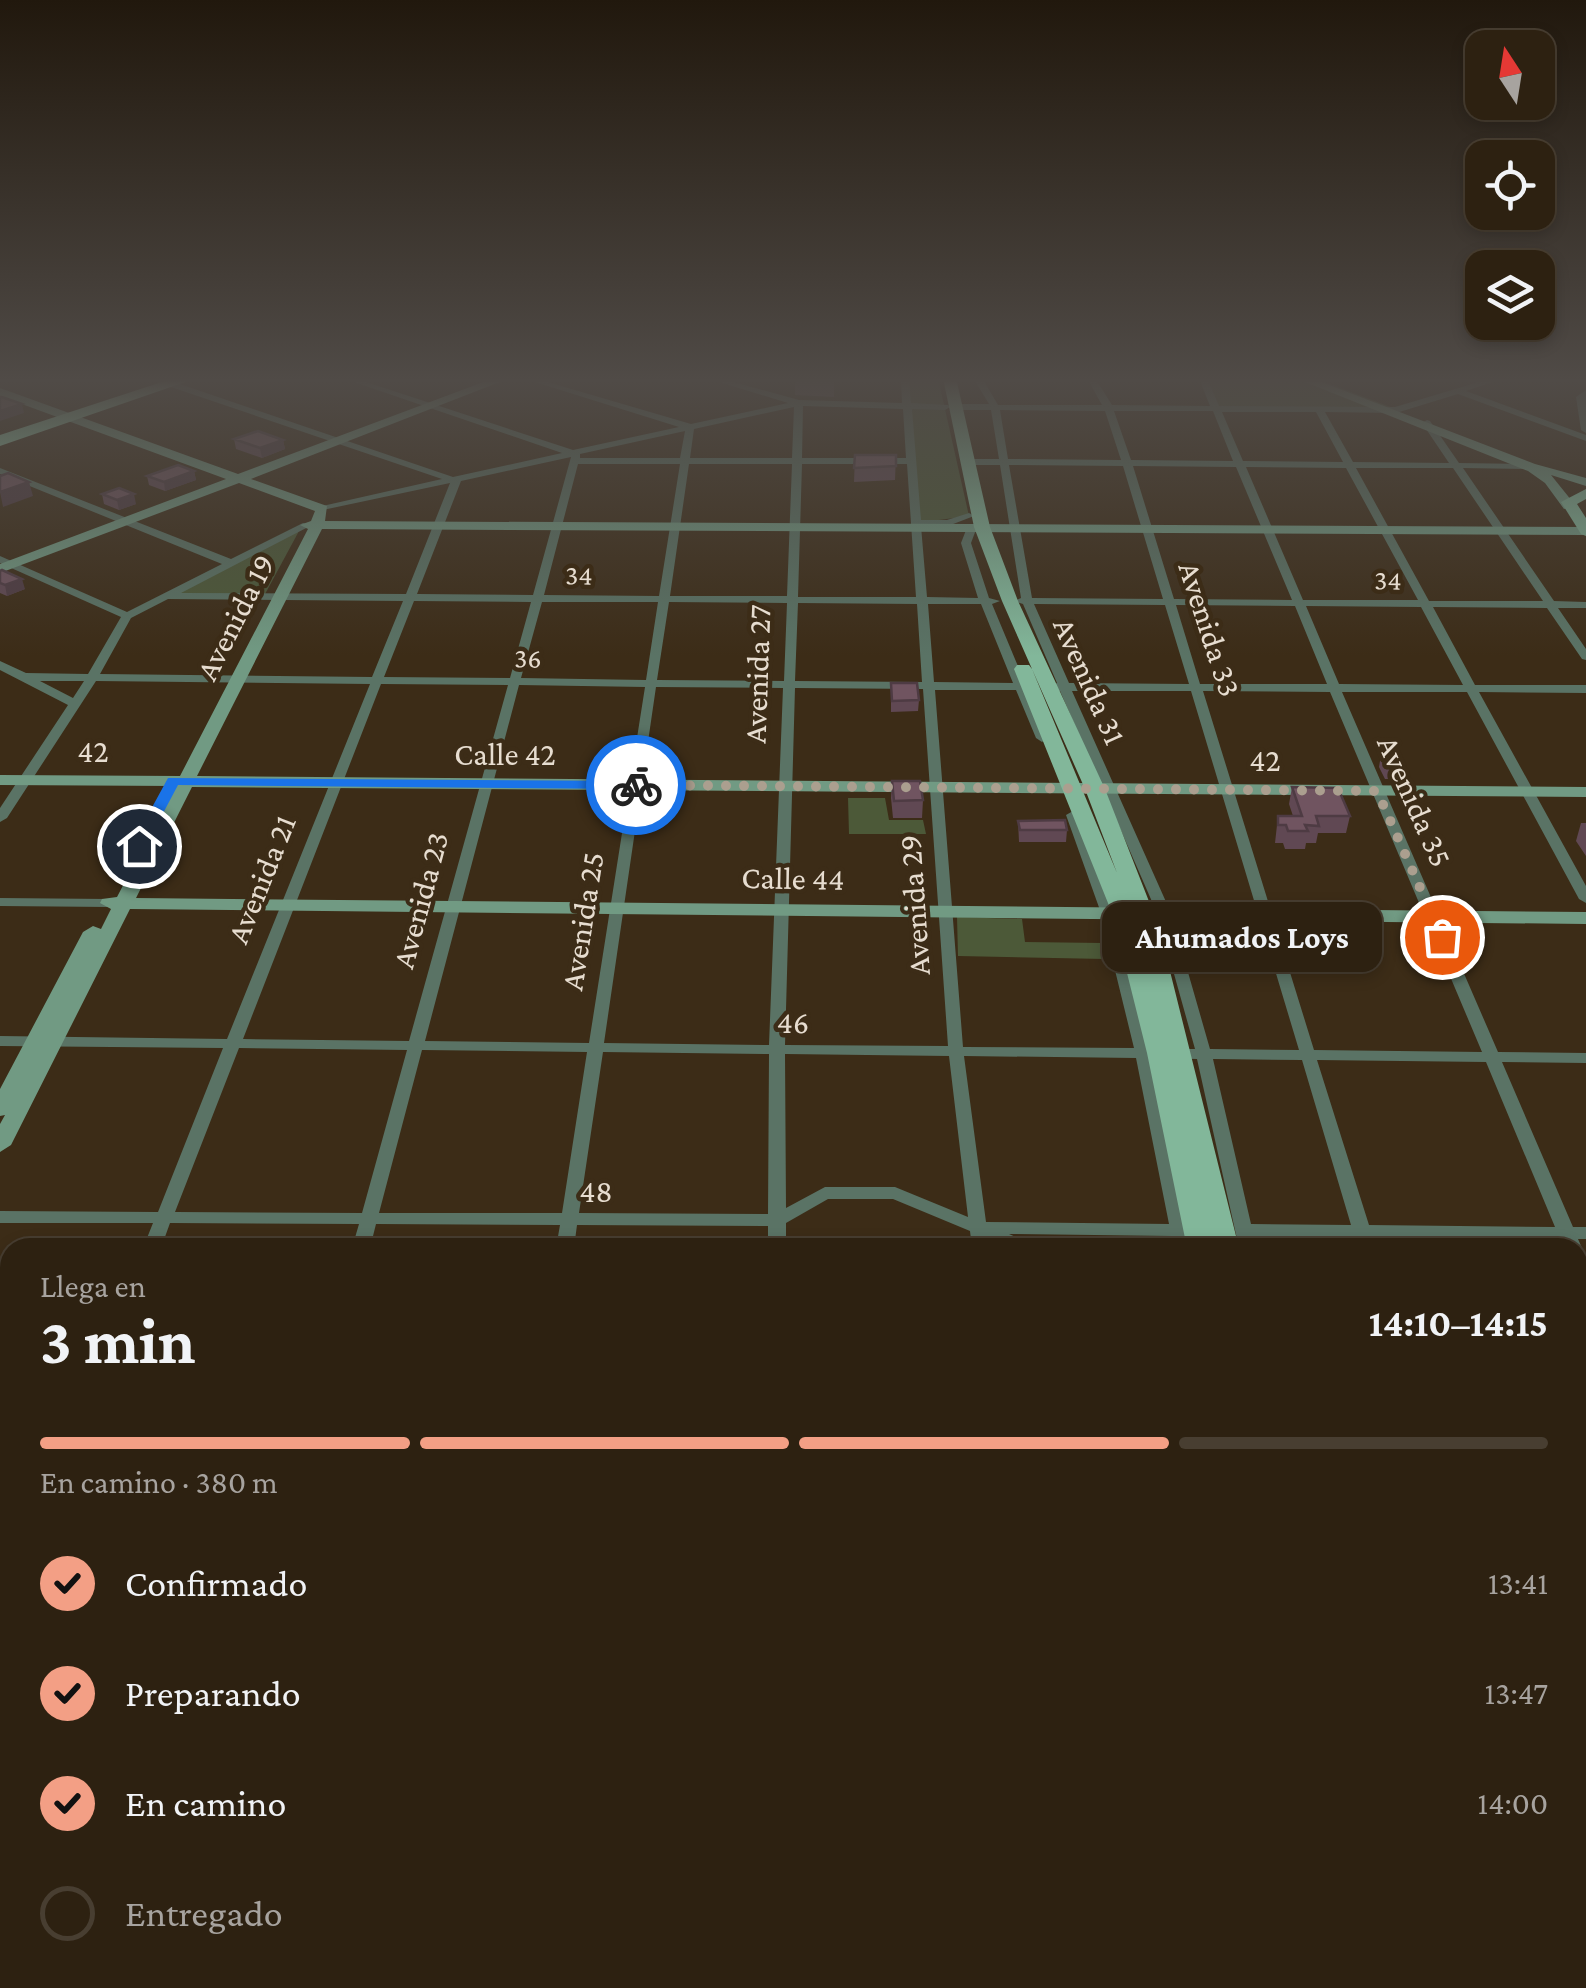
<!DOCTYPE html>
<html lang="es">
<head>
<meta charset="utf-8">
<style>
	body { margin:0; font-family:"Crimson Pro",serif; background:#35291a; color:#f1f3f6; height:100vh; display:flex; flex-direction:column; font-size:38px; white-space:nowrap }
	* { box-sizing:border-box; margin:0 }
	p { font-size:32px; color:#a7a39f }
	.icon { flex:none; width:55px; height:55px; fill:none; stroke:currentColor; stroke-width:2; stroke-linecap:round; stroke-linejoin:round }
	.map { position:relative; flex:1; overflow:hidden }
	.drawer { position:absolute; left:0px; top:1238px; width:1588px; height:752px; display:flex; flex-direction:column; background:#2d2111; border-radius:30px 30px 0 0; box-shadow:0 5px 15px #0003,0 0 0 2px #483e31 }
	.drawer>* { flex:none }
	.needle { width:65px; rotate:348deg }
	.tools { position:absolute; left:1465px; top:30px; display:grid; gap:20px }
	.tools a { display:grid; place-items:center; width:90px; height:90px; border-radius:20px; background:#2d2111; box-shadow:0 5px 15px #0003,0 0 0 2px #483e31; font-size:50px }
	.pin { position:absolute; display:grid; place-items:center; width:85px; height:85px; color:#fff; margin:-42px; border:5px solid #fff; border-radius:50%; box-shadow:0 2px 10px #0007 }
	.courier { position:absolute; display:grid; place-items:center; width:100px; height:100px; margin:-50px; border:8px solid #1a73e8; border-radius:50%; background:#fff; color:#222; box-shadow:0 2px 12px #0007 }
	.bubble { position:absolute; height:70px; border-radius:20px; background:#2d2111; box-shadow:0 5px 15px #0003,0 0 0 2px #483e31; font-size:32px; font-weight:700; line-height:70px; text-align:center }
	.head em { font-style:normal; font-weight:700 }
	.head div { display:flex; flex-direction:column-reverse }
	.head { display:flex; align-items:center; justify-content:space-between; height:170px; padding:0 40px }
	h1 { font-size:65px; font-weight:700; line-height:75px }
	.bar { display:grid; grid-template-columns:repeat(4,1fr); gap:15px 10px; align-content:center; height:120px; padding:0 40px }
	.bar i { height:12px; border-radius:8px; background:#483e31 }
	.bar .selected { background:#f39f85 }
	.bar p { grid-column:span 4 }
	ol { padding:0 40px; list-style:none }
	li { display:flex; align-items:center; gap:30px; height:110px }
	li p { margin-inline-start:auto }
	li .icon { padding:10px; border-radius:50%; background:#f39f85; color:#111; stroke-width:4 }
	li:last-child { color:#a7a39f }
	li i { width:55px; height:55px; border:5px solid #483e31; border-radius:50% }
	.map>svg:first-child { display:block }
	.green { fill:#4c5938 }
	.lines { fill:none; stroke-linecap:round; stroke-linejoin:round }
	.street { fill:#5a7365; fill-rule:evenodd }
	.secondary { fill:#719a83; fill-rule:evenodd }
	.primary { fill:#82b79a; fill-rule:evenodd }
	.highway { fill:#92d2af; fill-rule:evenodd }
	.wall { fill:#604853 }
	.shaded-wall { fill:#4e3b43 }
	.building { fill:#705460; stroke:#4e3b43; stroke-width:2.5 }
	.route { fill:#1a73e8 }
	.done { stroke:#ab9f8f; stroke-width:10; stroke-dasharray:0 18 }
	.labels { text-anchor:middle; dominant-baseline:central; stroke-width:9; stroke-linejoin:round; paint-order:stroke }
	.far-street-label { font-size:28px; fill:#e7ddd0; stroke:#3c2c17 }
	.street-label { font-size:32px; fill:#e7ddd0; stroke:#3c2c17 }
</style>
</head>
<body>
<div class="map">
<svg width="1586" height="1988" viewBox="0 0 1586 1988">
	<rect width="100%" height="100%" fill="#3c2c17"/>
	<!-- green -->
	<path class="green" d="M905,378H938L969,516L916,523Z
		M1203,378H1315L1398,410L1215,408Z
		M299,531L264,596L171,595Z
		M848,798H885L889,820H923L926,834H849Z
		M957,917L1022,919L1025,942L1102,943L1105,959L958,956Z"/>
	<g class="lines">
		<!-- street -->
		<path class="street" d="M149,378H159L153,381Z
			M342,378H354L573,450L679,427L522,378H534L691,424L788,403L706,378H719L799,400L902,403L901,378H909L911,403L948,405L950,407L945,410L912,409L921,520H947L969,513L974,516L948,526H921L927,597L978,598L961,543L968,525H976L977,527L971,543L989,598L1000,601L992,604L1025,683L1035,684L1037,687L1028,691L1048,738L1042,742L1036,738L1016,690H935L963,1047L1134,1048L1101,913L1066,815L1073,811L1080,815L1115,913L1150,1049H1195L1157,913L1060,691L1051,690L1049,687L1057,683L1023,604L1014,601L1021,598L1000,465H969L964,462L969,459H999L991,410H957L952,407L957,404H989L975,381L950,382L946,378H1002L998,381H984L998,405H1102L1087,378H1095L1112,405L1210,406L1199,378H1207L1219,406L1395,407L1492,378H1504L1466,391L1586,435V441L1458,394L1396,413L1325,412L1353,462L1449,463L1422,423L1427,420L1430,421L1459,463L1529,464L1531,466L1526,469L1463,468L1554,601L1586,602V608H1558L1586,649V660L1582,659L1547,608L1433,607L1475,685H1586V693L1479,692L1586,886V903L1579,899L1467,692H1342L1498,1052L1586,1053V1063L1502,1062L1573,1227H1586V1239H1578L1582,1248L1580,1251L1586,1256V1283L1580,1281L1578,1278V1248H1564L1560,1239L1372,1237L1376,1248H1358L1355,1237L1254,1236L1257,1248H1239L1197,1059L1152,1058L1191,1248H1173L1171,1236L1009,1234L1032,1244L1034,1248H1008L989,1239L990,1248H972L970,1231L893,1199H828L786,1223V1248H768V1226L577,1225L574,1248H556L560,1225L376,1224L370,1248H352L359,1224L170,1223L161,1248H143L153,1223H0V1211L158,1212L223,1048L0,1046V1036L227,1039L370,684L96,681L7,818L0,822V808L68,705L0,670V661L26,673L88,674L121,617L0,563V556L127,612L222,564L0,474V468L231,559L303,523L312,525L181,593L406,594L450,483L318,511V507L442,479L168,386V382H174L453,477L562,453ZM803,406L903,409L906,458H802ZM794,407L792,458H690L694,429ZM1000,410L1105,411L1121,460L1008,459ZM1114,411H1213L1233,461L1131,460ZM1222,412H1316L1343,462L1243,461ZM685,431L680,458H580V454ZM571,457L533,595L417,594L461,481ZM578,464H680L659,596L544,595ZM689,464H792L787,596H670ZM802,464H907L916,597H798ZM1009,465L1123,466L1163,599L1032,598ZM1133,466L1236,467L1292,600L1174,599ZM1246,467L1346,468L1418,600H1303ZM1356,468H1453L1543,601H1429ZM168,599L403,601L372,677L100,674L131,618ZM414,601L531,602L510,678L384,677ZM542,602H658L646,680L521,678ZM669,602L787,603L784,681L657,680ZM798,603L917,604L922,682L795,681ZM928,604H981L1013,683L934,682ZM1034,604L1165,605L1189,684L1069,683ZM1176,605L1295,606L1327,684H1200ZM1306,606L1421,607L1463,685L1339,684ZM40,681H84L73,698ZM381,684L508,685L409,1041L243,1039ZM519,685L645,687L589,1043L425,1041ZM656,687L783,688L769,1045L604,1043ZM795,688L923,689L948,1046L785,1045ZM1072,691H1191L1299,1050L1210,1049L1171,913ZM1203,691L1330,692L1482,1052L1314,1050ZM239,1048L407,1050L362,1213L175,1212ZM422,1050L587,1052L562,1213H379ZM603,1052L769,1054L768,1214L579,1213ZM785,1054L949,1056L968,1217L895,1187H825L786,1208ZM964,1056L1136,1058L1169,1224L986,1222ZM1213,1059L1302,1060L1351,1225L1251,1224ZM1317,1060L1486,1062L1555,1227L1369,1225Z
			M1586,390V433L1581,430L1576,397Z
			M0,898L109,899L116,903L109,907L0,906Z
			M0,1349H10V1363H0Z
			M1578,1449H1586V1465L1578,1464Z
			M0,1561H10V1577H0Z
			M1578,1584H1586V1602H1578Z
			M10,1627V1667L8,1672L0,1674V1634L2,1630Z
			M1578,1633L1586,1636V1675L1578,1671Z
			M0,1829H10V1851H0Z
			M1578,1858H1586V1880H1578Z
			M165,1980H189L188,1988H162Z
			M455,1980H479V1988H453Z
			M746,1980H770L771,1988H745Z
			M1034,1980H1058L1060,1988H1034Z
			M1316,1980H1340L1343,1988H1317Z
			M1408,1980H1432L1435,1988H1409Z"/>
		<!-- secondary -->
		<path class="secondary" d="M494,378H510L251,479L327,506L325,521L1586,527V535L322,529L197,776L1586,787V797L192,787L136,898L1586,912V924L130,909L11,1145L0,1152V1124L5,1115L0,1116V1089L83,932L93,926L101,929L111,909L100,903L102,899L117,897L175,786L0,785V775L180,776L308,529L300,525L311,521L315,511L239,483L0,573V564L226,479L0,396V388L238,474Z
			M1295,378H1311L1535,464L1586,478V486L1551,475L1576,506L1564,509L1545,483L1528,471Z"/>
		<!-- primary -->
		<path class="primary" d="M943,378H956L990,527L1018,601L1105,789L1159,927L1239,1248H1187L1147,1053L1112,913L1014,669L1017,665H1029L1032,669L1117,873L1085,789L1002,601L974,527Z
			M1586,489V499L1577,504L1586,518V536L1581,534L1561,502Z
			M1335,1980H1373L1374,1984L1373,1980H1411L1412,1988H1337Z"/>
		<!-- highway -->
		<path class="highway" d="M174,378H197L0,446V435Z"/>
	</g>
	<!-- wall -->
	<path class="wall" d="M795,378H834V397L795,395Z
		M234,439L283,440L285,449L262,458L236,449Z
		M855,455H896L895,480L854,482Z
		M194,471L196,480L165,491L149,485L147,476Z
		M102,494L136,504L119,510L104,504Z
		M0,571L25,589L7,596L0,593Z
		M891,683L919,700L918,711L891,712Z
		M1381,755L1401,768L1398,779H1385L1379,767Z
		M892,781L923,800L922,818H893L891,798Z
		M1292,787L1350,816L1346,833H1318L1316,843H1306L1305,849H1285L1283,843H1275L1278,816H1293L1289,804Z
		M1018,821L1067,830L1066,842H1019Z
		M1581,823H1586V856L1576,841Z
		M1454,915L1474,931L1471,943H1458L1452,927Z
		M198,1980H285L283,1988H200Z"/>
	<!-- shaded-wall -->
	<path class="shaded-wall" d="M22,404L24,413L0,421V411Z
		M283,440L285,449L262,458L260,448Z
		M194,471L196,480L165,491L164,482Z
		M29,482L33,496L3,507L0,492Z
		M134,494L136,504L119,510L117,500Z
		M22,579L25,589L7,596L5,585Z
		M6,1288L10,1300V1314L0,1335V1301Z
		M275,1980H285L283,1988H276Z"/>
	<!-- building -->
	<path class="building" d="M0,397H2L22,404L0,411Z
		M258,431L283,440L260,448L234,439Z
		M855,455H896V466L854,468Z
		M178,465L194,471L164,482L147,476Z
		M8,473L29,482L0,492V476Z
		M119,488L134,494L117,500L102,494Z
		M2,570L22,579L5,585L0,583V571Z
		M891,683H917L919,700L892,701Z
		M1381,755H1394L1401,768H1387Z
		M892,781H920L923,800L894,801Z
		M1292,787L1338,788L1350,816H1316L1319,826L1305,825L1308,831H1288L1286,825H1278V816H1302Z
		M1065,820L1067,830H1020L1018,821Z
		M1454,915H1468L1474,931H1460Z
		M0,1288H6L0,1301Z"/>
	<!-- sky -->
	<linearGradient id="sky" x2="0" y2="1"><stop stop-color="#21180d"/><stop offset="0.58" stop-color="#504b47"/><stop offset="1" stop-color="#504b47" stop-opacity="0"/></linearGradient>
	<rect width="1586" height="656" fill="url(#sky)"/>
	<!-- route -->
	<path class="route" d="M168,778L636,781L643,785L636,789L178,785L144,849H134L131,846Z"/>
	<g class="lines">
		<!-- done -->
		<path class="done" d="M636,785L1377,791L1442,937"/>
	</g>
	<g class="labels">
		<!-- far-street labels -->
		<g class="far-street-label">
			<text transform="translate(579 575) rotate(1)">34</text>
			<text transform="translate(1388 580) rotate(1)">34</text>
			<text transform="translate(528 658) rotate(1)">36</text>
		</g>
		<!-- street labels -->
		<g class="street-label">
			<text transform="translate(235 617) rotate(-63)">Avenida 19</text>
			<text transform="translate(1210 629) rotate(72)">Avenida 33</text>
			<text transform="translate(757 674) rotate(-88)">Avenida 27</text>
			<text transform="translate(1090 681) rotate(66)">Avenida 31</text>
			<text x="93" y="751">42</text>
			<text x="505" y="754">Calle 42</text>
			<text x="1265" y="760">42</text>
			<text transform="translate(1415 801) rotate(66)">Avenida 35</text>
			<text transform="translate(793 878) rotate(1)">Calle 44</text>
			<text transform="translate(261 879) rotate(-68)">Avenida 21</text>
			<text transform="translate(420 900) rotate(-75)">Avenida 23</text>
			<text transform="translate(914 905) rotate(-94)">Avenida 29</text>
			<text transform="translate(582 921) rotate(-81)">Avenida 25</text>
			<text transform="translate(793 1022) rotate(1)">46</text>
			<text x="596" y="1191">48</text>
		</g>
	</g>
</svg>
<div class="tools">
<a><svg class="needle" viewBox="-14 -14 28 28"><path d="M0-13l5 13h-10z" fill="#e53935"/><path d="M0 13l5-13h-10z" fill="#a7a39f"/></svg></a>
<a><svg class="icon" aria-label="locate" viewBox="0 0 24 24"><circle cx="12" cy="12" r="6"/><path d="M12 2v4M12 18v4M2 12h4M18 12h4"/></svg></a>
<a><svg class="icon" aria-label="layers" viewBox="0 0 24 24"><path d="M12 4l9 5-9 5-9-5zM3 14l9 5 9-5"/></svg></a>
</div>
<div class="pin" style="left:1442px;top:937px;background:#ea580c"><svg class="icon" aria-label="bag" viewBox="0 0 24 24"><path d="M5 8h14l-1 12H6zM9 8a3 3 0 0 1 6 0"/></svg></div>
<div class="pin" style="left:139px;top:846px;background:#1f2937"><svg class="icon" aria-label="home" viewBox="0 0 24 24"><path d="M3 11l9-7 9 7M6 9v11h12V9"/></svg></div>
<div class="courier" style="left:636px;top:785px"><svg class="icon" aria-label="bike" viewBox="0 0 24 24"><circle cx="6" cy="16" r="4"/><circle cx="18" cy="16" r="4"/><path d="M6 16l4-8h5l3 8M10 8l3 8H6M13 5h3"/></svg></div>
<div class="bubble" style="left:1102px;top:902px;width:280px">Ahumados Loys</div>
<section class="drawer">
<div class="head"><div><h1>3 min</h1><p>Llega en</p></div><em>14:10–14:15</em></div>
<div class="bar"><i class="selected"></i><i class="selected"></i><i class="selected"></i><i></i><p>En camino · 380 m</p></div>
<ol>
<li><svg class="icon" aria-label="check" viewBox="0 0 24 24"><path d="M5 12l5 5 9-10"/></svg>Confirmado<p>13:41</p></li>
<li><svg class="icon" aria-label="check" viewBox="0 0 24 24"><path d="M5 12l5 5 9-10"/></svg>Preparando<p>13:47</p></li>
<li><svg class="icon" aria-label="check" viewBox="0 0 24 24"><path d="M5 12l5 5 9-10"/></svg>En camino<p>14:00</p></li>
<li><i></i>Entregado</li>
</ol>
</section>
</div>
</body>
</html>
